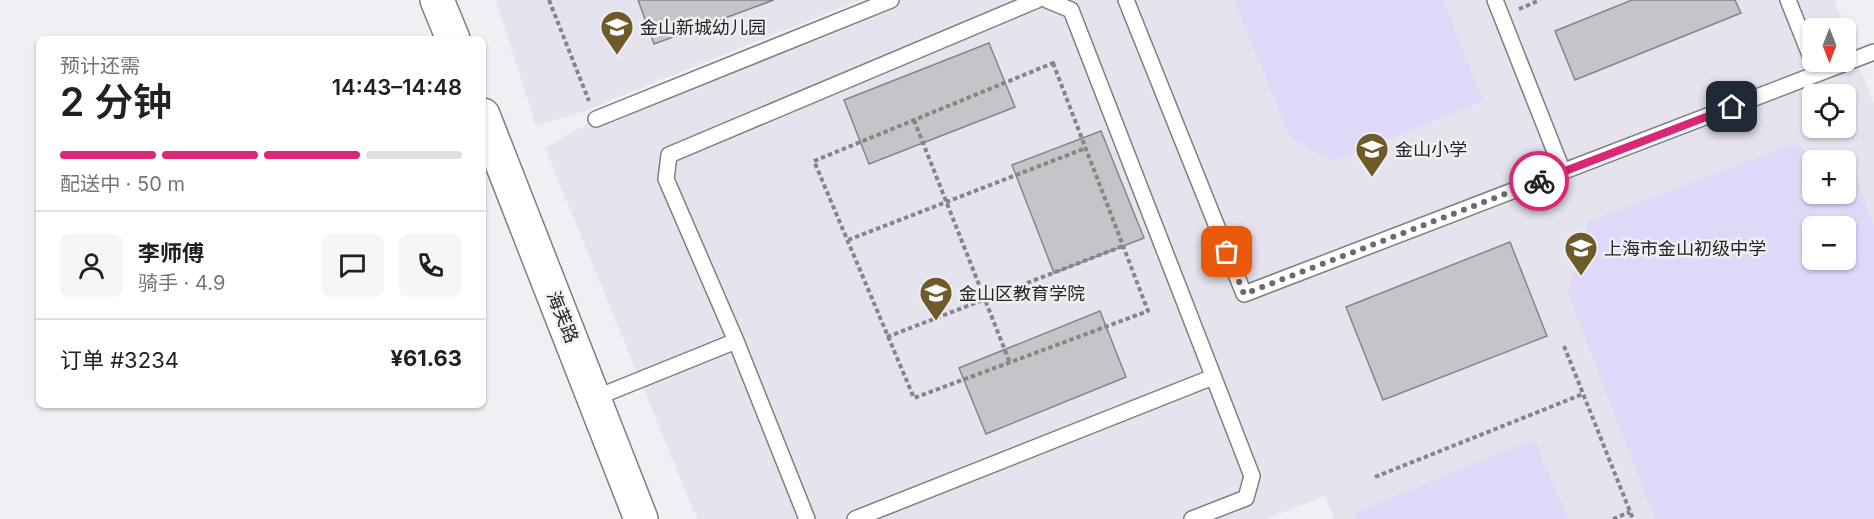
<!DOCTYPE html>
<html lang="zh">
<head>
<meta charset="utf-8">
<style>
	body { margin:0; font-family:Inter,"Noto Sans SC",sans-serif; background:#f6f6f6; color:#202124; height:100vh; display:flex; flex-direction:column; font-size:22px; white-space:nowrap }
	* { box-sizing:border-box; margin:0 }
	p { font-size:20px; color:#757577 }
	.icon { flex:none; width:33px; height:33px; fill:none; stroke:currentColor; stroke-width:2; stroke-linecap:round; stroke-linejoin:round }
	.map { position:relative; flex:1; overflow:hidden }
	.sheet { position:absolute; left:36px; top:36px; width:450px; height:372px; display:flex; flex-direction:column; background:#fff; border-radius:9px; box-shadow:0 2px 4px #0004 }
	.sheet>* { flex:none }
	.needle { width:39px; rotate:180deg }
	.fabs { position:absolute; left:1802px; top:18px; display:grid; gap:12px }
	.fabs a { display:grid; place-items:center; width:54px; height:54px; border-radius:9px; background:#fff; box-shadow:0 2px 4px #0004; font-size:30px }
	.pin { position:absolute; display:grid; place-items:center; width:51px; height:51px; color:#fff; margin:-26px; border-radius:12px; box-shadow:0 3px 9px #0006 }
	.courier { position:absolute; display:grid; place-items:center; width:60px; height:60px; margin:-30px; border:4px solid #db2777; border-radius:50%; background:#fff; color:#222; box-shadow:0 2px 8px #0007 }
	.head em { font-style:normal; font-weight:600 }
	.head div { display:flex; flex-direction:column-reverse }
	.head { display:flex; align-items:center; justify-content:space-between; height:102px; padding:0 24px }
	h1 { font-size:39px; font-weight:600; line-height:45px }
	.bar { display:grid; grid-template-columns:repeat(4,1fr); gap:9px 6px; align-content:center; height:72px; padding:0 24px }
	.bar i { height:8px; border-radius:4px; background:#e0e0e0 }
	.bar .current { background:#db2777 }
	.bar p { grid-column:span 4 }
	.line { display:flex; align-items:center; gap:15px; padding:0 24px; border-top:2px solid #e0e0e0 }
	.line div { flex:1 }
	.round { display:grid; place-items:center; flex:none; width:63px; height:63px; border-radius:9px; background:#f6f6f6 }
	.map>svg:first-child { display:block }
	.built { fill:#e5e3ee; fill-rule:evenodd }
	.green { fill:#e0d8f8; fill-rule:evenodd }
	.building { fill:#c5c4c8; stroke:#868589; stroke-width:1.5 }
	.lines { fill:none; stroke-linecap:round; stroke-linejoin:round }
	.service-casing { stroke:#7f7e81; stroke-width:18 }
	.tertiary-casing { stroke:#7f7e81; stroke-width:36 }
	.path { stroke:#868588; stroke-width:4; stroke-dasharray:4.5 3; stroke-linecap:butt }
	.service { stroke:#fff; stroke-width:15 }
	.tertiary { stroke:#fff; stroke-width:33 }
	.done { stroke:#6b6a6c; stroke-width:6; stroke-dasharray:0 10.8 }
	.route { stroke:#db2777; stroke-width:8 }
	.labels { text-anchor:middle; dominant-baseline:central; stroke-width:5; stroke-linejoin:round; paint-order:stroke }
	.poi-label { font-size:18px; fill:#232324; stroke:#f0eff3; text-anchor:start }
	.street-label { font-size:18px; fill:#232324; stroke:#f0eff3 }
</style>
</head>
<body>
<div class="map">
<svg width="1874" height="519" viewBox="0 0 1874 519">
	<rect width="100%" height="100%" fill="#f0eff3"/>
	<!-- built -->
	<path class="built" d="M496,0H860L579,113L536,126Z
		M891,0H1834L1845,28H1812V62H1845V29L1874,104V519H1334L1325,496L1266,519H697L545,148L596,119ZM1812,94H1845V128H1812ZM1812,160H1845V194H1812ZM1812,226H1845V260H1812Z"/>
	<!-- green -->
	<path class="green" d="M1234,0H1443L1483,101L1333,161L1290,137Z
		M1793,144L1826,160H1812V194H1845V170L1855,175L1874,225V519H1655L1568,293L1588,222ZM1812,226H1845V260H1812Z
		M1534,439L1568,519H1358L1355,513Z"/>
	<!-- building -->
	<path class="building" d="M638,0H774L654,44Z
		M1632,0H1735L1741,13L1575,80L1555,31Z
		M989,43L1015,107L869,164L844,100Z
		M1101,131L1144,238L1054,273L1012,165Z
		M1510,242L1547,336L1383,400L1346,307Z
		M1100,311L1126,377L986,434L959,368Z"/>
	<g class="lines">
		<!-- service casing -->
		<g class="service-casing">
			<path id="service" d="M1047,0L1071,10L1252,476L1246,498L1192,519
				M1126,0L1244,294L1874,52
				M1495,0L1563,172
				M1788,0L1812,60
				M596,119L891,0
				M595,398L736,341
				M807,519L736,341L666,179L669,155L1037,0
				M855,519L1213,377"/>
		</g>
		<!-- tertiary casing -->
		<g class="tertiary-casing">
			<path id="tertiary" d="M437,0L453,39
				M483,115L641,519"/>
		</g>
		<!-- path -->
		<path class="path" d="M549,0L589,101
			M1519,9L1540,0
			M1053,63L1148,311L914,398L814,161Z
			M914,120L1010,363
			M848,240L1086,148
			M887,337L1123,246
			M1564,346L1633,519
			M1375,477L1583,394
			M1613,519L1630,512"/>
		<!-- service -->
		<use href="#service" class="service"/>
		<!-- tertiary -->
		<use href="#tertiary" class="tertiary"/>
	</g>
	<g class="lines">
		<!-- done -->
		<path class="done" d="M1227,252L1244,294L1539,181"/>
		<!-- route -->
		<path class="route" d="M1539,181L1732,107"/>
	</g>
	<!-- icons -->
	<defs>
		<g id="school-pin" transform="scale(1.725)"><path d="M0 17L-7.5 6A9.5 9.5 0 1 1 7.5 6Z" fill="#6f5b2a" stroke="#f0eff3"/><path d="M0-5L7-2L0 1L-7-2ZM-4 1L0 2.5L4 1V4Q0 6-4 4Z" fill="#fff"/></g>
		<g id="university-pin" transform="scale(1.725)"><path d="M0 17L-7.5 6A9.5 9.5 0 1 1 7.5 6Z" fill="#6f5b2a" stroke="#f0eff3"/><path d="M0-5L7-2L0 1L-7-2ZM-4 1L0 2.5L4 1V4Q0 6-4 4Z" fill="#fff"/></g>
	</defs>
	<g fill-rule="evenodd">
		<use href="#school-pin" x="617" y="27"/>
		<use href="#school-pin" x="1372" y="149"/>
		<use href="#school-pin" x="1581" y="248"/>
		<use href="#university-pin" x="936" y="293"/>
	</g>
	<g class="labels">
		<!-- poi labels -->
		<g class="poi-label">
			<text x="640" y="27">金山新城幼儿园</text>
			<text x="1395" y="149">金山小学</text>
			<text x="1604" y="248">上海市金山初级中学</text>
			<text x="959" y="293">金山区教育学院</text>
		</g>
		<!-- street labels -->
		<g class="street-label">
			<text transform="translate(563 317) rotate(68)">海芙路</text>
		</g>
	</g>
</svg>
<div class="fabs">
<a><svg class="needle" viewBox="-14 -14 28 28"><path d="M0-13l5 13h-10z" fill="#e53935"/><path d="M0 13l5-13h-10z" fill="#757577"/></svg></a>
<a><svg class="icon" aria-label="locate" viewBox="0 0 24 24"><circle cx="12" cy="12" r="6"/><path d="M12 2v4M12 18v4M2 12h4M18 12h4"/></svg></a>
<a>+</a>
<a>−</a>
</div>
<div class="pin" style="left:1227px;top:252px;background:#ea580c"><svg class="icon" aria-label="bag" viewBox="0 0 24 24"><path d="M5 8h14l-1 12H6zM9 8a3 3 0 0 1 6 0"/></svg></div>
<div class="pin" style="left:1732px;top:107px;background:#1f2937"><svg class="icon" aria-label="home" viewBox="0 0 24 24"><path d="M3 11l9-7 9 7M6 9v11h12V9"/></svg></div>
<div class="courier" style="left:1539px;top:181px"><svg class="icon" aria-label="bike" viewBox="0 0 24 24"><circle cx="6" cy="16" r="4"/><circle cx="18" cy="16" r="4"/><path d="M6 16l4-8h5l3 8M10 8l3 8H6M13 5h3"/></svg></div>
<section class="sheet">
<div class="head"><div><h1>2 分钟</h1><p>预计还需</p></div><em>14:43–14:48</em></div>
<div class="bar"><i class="current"></i><i class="current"></i><i class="current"></i><i></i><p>配送中 · 50 m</p></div>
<div class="line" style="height:108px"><a class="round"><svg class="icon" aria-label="person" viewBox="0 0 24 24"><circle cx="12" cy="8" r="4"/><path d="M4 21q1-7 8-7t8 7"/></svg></a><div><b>李师傅</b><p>骑手 · 4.9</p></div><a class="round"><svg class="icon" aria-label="chat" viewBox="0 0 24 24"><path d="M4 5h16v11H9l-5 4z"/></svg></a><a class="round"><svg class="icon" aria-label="phone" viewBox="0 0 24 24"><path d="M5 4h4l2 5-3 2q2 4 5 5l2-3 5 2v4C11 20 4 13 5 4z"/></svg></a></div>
<div class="line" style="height:78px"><div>订单 #3234</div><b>¥61.63</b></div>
</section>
</div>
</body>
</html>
